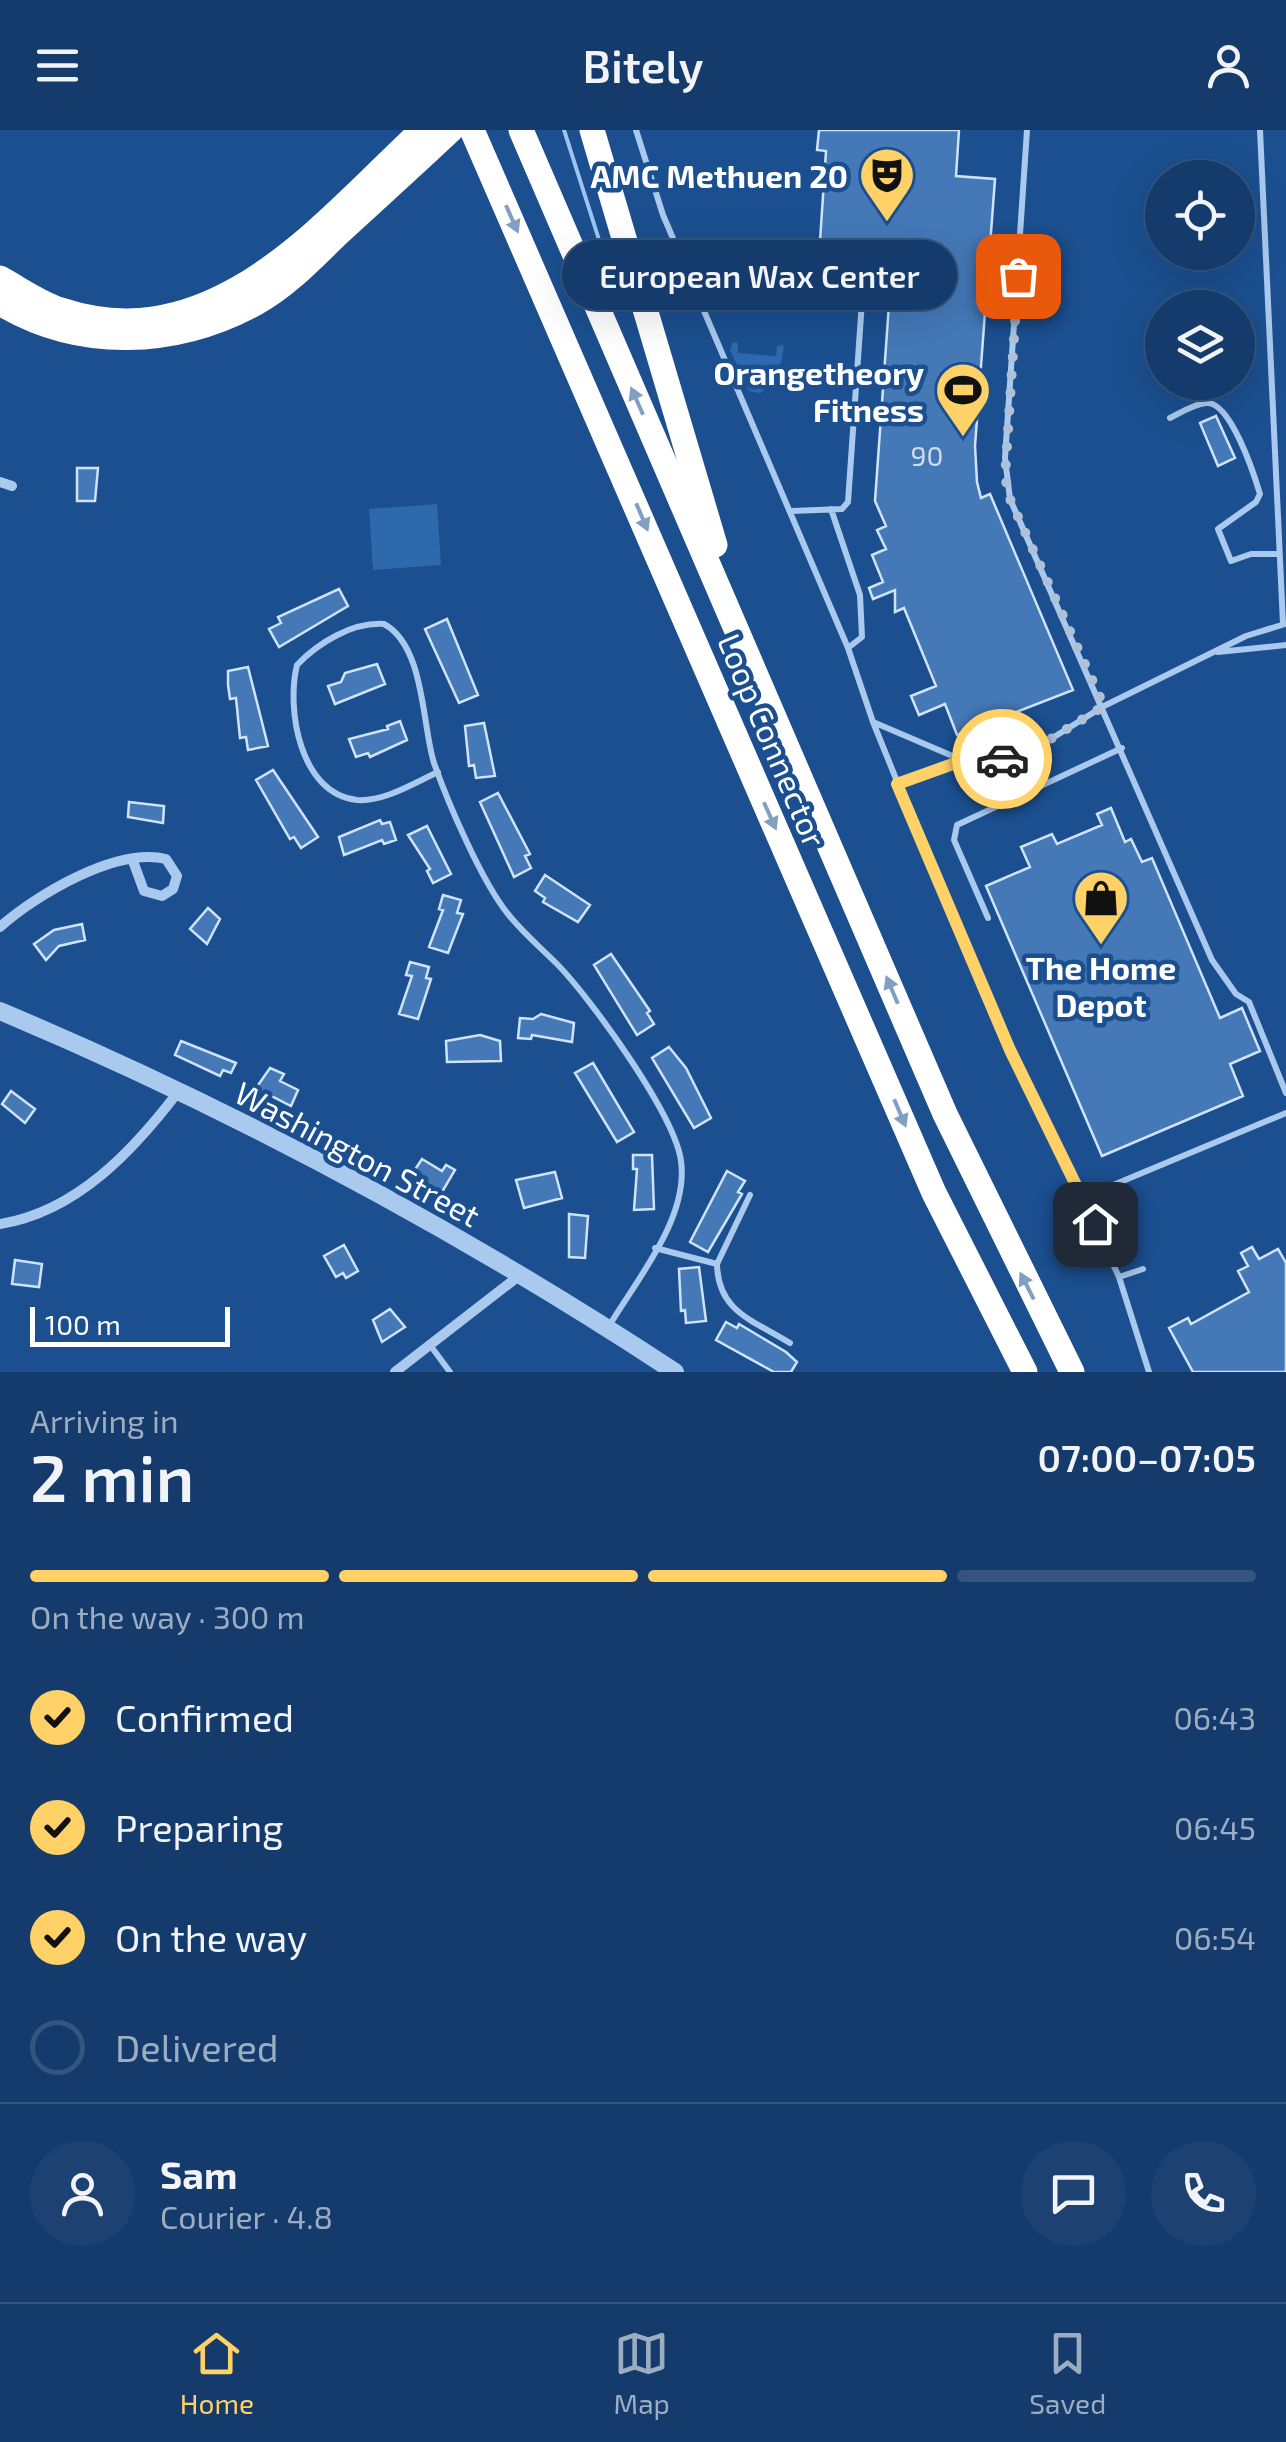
<!DOCTYPE html>
<html lang="en">
<head>
<meta charset="utf-8">
<style>
	body { margin:0; font-family:"Exo 2",sans-serif; background:#1d4271; color:#f1f3f6; height:100vh; display:flex; flex-direction:column; font-size:38px; white-space:nowrap }
	* { box-sizing:border-box; margin:0 }
	p { font-size:32px; color:#9dadc1 }
	.icon { flex:none; width:55px; height:55px; fill:none; stroke:currentColor; stroke-width:2; stroke-linecap:round; stroke-linejoin:round }
	.map { position:relative; height:1242px; overflow:hidden }
	.details { display:flex; flex-direction:column; background:#143b6b; flex:1 }
	.details>* { flex:none }
	.fabs { position:absolute; left:1145px; top:30px; display:grid; gap:20px }
	.fabs a { display:grid; place-items:center; width:110px; height:110px; border-radius:50%; background:#143b6b; box-shadow:0 10px 40px #0002,0 0 0 2px #33557e; font-size:50px }
	.scale { position:absolute; left:30px; bottom:25px; width:200px; box-sizing:border-box; padding-left:10px; border:5px solid #fff; border-top:0; font-size:28px; line-height:35px; white-space:nowrap; color:#fff; -webkit-text-stroke:8px #1b4f8f; paint-order:stroke }
	.pin { position:absolute; display:grid; place-items:center; width:85px; height:85px; color:#fff; margin:-42px; border-radius:20px; box-shadow:0 5px 15px #0006 }
	.courier { position:absolute; display:grid; place-items:center; width:100px; height:100px; margin:-50px; border:8px solid #ffd166; border-radius:50%; background:#fff; color:#222; box-shadow:0 2px 12px #0007 }
	.bubble { position:absolute; height:70px; border-radius:35px; background:#143b6b; box-shadow:0 10px 40px #0002,0 0 0 2px #33557e; font-size:32px; font-weight:600; line-height:70px; text-align:center }
	.head em { font-style:normal; font-weight:600 }
	.head div { display:flex; flex-direction:column-reverse }
	.head { display:flex; align-items:center; justify-content:space-between; height:170px; padding:0 30px }
	h1 { font-size:65px; font-weight:600; line-height:75px }
	.bar { display:grid; grid-template-columns:repeat(4,1fr); gap:15px 10px; align-content:center; height:120px; padding:0 30px }
	.bar i { height:12px; border-radius:8px; background:#33557e }
	.bar .selected { background:#ffd166 }
	.bar p { grid-column:span 4 }
	.line { display:flex; align-items:center; gap:25px; padding:0 30px; border-top:2px solid #33557e }
	.line div { flex:1 }
	.round { display:grid; place-items:center; flex:none; width:105px; height:105px; border-radius:52px; background:#1d4271 }
	ol { padding:0 30px; list-style:none }
	li { display:flex; align-items:center; gap:30px; height:110px }
	li p { margin-inline-start:auto }
	li .icon { padding:10px; border-radius:50%; background:#ffd166; color:#111; stroke-width:4 }
	li:last-child { color:#9dadc1 }
	li i { width:55px; height:55px; border:5px solid #33557e; border-radius:50% }
	header { display:flex; justify-content:space-between; align-items:center; height:130px; padding:0 30px; background:#143b6b; font-size:45px; font-weight:600 }
	.tab-bar { display:flex; justify-content:space-around; align-items:center; height:140px; border-top:2px solid #33557e; background:#143b6b; font-size:28px; color:#9dadc1 }
	.tab-bar a { display:grid; justify-items:center; gap:5px }
	.tab-bar .selected { color:#ffd166 }
	.map>svg:first-child { display:block }
	.green { fill:#2e69ad }
	.lines { fill:none; stroke-linecap:round; stroke-linejoin:round }
	.stream { stroke:#9cc4f0; stroke-width:4 }
	.building { fill:#4478b7; stroke:#cfe3fa; stroke-width:2.5 }
	.service { stroke:#a9c9ee; stroke-width:6 }
	.minor { stroke:#a9c9ee; stroke-width:10 }
	.tertiary { stroke:#a9c9ee; stroke-width:18 }
	.motorway { stroke:#fff; stroke-width:25 }
	.oneway { fill:#829ec1 }
	.done { stroke:#afc1d8; stroke-width:10; stroke-dasharray:0 18 }
	.route { stroke:#ffd166; stroke-width:12 }
	.labels { text-anchor:middle; dominant-baseline:central; stroke-width:9; stroke-linejoin:round; paint-order:stroke }
	.number-label { font-size:28px; fill:#d0dded }
	.poi-label { font-size:32px; font-weight:bold; fill:#fff; stroke:#1b4f8f; text-anchor:end }
	.street-label { font-size:32px; fill:#fff; stroke:#1b4f8f }
</style>
</head>
<body>
<header><svg class="icon" aria-label="menu" viewBox="0 0 24 24"><path d="M4 6h16M4 12h16M4 18h16"/></svg>Bitely<svg class="icon" aria-label="person" viewBox="0 0 24 24"><circle cx="12" cy="8" r="4"/><path d="M4 21q1-7 8-7t8 7"/></svg></header>
<div class="map">
<svg width="1286" height="1242" viewBox="0 0 1286 1242">
	<rect width="100%" height="100%" fill="#1b4f8f"/>
	<!-- green -->
	<path class="green" d="M733,212L738,213V223L776,226L777,216L784,215C781,235 778,252 760,263L749,261L730,220Z
		M437,374L441,435L373,440L369,379Z"/>
	<g class="lines">
		<!-- stream -->
		<path class="stream" d="M564,0L601,116"/>
	</g>
	<!-- building -->
	<path class="building" d="M819,0H959L956,46L995,49L975,316L977,352L981,368L990,364L1073,560L957,605L945,574L919,585L911,566L936,556L904,478L895,482V460L873,469L869,458L883,452L872,425L886,419L877,400L886,396L875,371L891,146L818,141L826,21L817,20Z
		M1216,286L1235,328L1218,336L1200,293Z
		M77,338H98L95,371H77Z
		M339,459L348,476L279,517L269,499L281,493L278,487Z
		M447,489L478,565L459,573L425,499Z
		M377,534L385,554L335,574L328,556L341,552L345,543Z
		M248,537L268,616L248,620L246,607L240,608L236,568L230,569L228,555V541Z
		M400,591L407,610L370,627L368,623L356,627L349,609L388,599L387,596Z
		M484,593L495,646L476,648L474,635L469,636L465,596Z
		M273,640L318,707L301,718L294,707L290,709L256,650Z
		M498,663L530,724L525,726L531,738L514,747L480,672Z
		M129,672L164,676L163,693L128,687Z
		M1111,678L1125,712L1131,709L1142,732L1152,728L1220,888L1242,878L1260,921L1230,934L1243,966L1102,1026L986,756L1030,737L1021,717L1052,704L1057,714L1102,695L1097,684Z
		M380,690L382,694L390,692L396,710L384,714L382,710L344,725L339,707Z
		M427,696L451,744L433,753L427,741L430,739L408,705Z
		M545,745L590,775L578,792L543,772L545,768L535,761Z
		M443,765L461,770L457,783L463,784L448,823L429,817L443,780L439,779Z
		M208,778L220,789L207,814L190,799Z
		M82,794L85,810L59,816L46,830L34,814L54,800Z
		M611,824L650,881L647,883L654,894L637,905L594,835Z
		M410,832L429,837L426,848L431,849L418,889L399,884L412,846L406,845Z
		M541,884L574,893L572,912L532,905L531,909L518,908L520,888L533,889Z
		M480,905L500,911L501,931L447,932L446,911Z
		M181,911L236,933L231,943L223,940L220,946L175,925Z
		M669,917L686,938L711,988L694,998L652,928Z
		M593,933L634,1002L617,1012L575,943Z
		M270,938L284,944L280,951L298,960L291,976L256,958Z
		M11,961L35,979L25,993L2,974Z
		M633,1025H652L654,1079L634,1080L637,1039H633Z
		M422,1029L442,1041L446,1035L455,1040L442,1062L412,1044Z
		M727,1041L745,1051L738,1062L742,1064L708,1122L690,1112Z
		M555,1042L562,1068L524,1078L516,1050Z
		M569,1084L588,1086L585,1128L569,1127Z
		M344,1115L358,1141L346,1148L343,1143L336,1147L324,1126Z
		M1252,1117L1259,1129L1278,1119L1286,1133V1242H1193L1169,1198L1188,1188L1191,1194L1249,1162L1238,1141L1248,1136L1241,1123Z
		M15,1130L42,1134L39,1157L12,1154Z
		M699,1137L706,1191L686,1193L685,1180L681,1181L679,1139Z
		M390,1179L405,1197L382,1212L373,1190Z
		M726,1192L737,1198L739,1194L786,1222L797,1232L791,1242H774L716,1210Z"/>
	<g class="lines">
		<!-- service -->
		<path class="service" d="M636,0L663,85L848,518L873,592L958,802L1119,1147L1149,1242
			M1027,0L1005,328L1010,369L1212,830L1236,864L1249,872L1286,963
			M1260,0L1283,494
			M1170,288C1180,283 1194,274 1206,273C1230,270 1254,344 1260,364L1256,372L1218,399L1231,431L1251,424H1279
			M831,379L860,465L862,507L848,518
			M792,381L842,379L848,372L862,171L858,162L797,155
			M1218,522L1286,515
			M873,592L962,630
			M438,642C414,653 384,672 357,670C300,664 286,579 297,535C318,513 352,492 384,494C425,516 422,596 434,633C448,673 482,752 508,784C522,802 540,817 556,833C590,867 675,985 681,1031C689,1088 637,1149 609,1196
			M897,654L963,630L1003,629L1033,620L1104,576L1246,506L1285,494
			M988,788L954,710L957,695L1122,618
			M1082,1068L1286,983
			M655,1118L717,1134C718,1182 753,1190 790,1213
			M717,1134L750,1065
			M1119,1147L1143,1139
			M430,1215L450,1242"/>
		<!-- minor -->
		<path class="minor" d="M0,352L12,356
			M0,797C36,765 116,717 166,729L177,746L173,759L162,766L144,761L133,731
			M0,1094C76,1082 133,1021 178,962
			M395,1242L520,1145"/>
		<!-- tertiary -->
		<path class="tertiary" d="M0,881C235,980 462,1102 675,1242"/>
		<!-- motorway -->
		<path class="motorway" d="M472,0L934,1063L1025,1242
			M521,0L945,984L1072,1242
			M592,0L715,415
			M0,148C20,159 39,173 61,180C214,231 323,92 422,0
			M0,173C79,221 176,217 256,173C287,156 313,128 338,104C376,69 414,35 451,0"/>
	</g>
	<!-- one-way arrows -->
	<defs><path id="oneway-solid" d="M-6-.8H1V-3.2L6.5 0L1 3.2V.8H-6Z" transform="scale(2.5)"/></defs>
	<g class="oneway">
		<use href="#oneway-solid" transform="translate(512 89) rotate(66)"/>
		<use href="#oneway-solid" transform="translate(637 271) rotate(-114)"/>
		<use href="#oneway-solid" transform="translate(642 387) rotate(67)"/>
		<use href="#oneway-solid" transform="translate(770 686) rotate(66)"/>
		<use href="#oneway-solid" transform="translate(892 860) rotate(-113)"/>
		<use href="#oneway-solid" transform="translate(900 983) rotate(67)"/>
		<use href="#oneway-solid" transform="translate(1027 1156) rotate(-117)"/>
	</g>
	<g class="lines">
		<!-- done -->
		<path class="done" d="M1002,629L1033,620L1104,576L1010,369L1005,347L1018,146"/>
		<!-- route -->
		<path class="route" d="M1002,629L964,630L897,654L1010,920L1095,1094"/>
	</g>
	<!-- icons -->
	<defs>
		<g id="theatre-pin" transform="scale(2.875)"><path d="M0 17L-7.5 6A9.5 9.5 0 1 1 7.5 6Z" fill="#ffd166" stroke="#1b4f8f"/><path d="M-5-5.5Q0-4 5-5.5V0Q5 5 0 6Q-5 5-5 0ZM-3.3-2.5H-1v1.5H-3.3ZM1-2.5H3.3v1.5H1ZM-2.8 1Q0 5.5 2.8 1Z" fill="#111"/></g>
		<g id="stadium-pin" transform="scale(2.875)"><path d="M0 17L-7.5 6A9.5 9.5 0 1 1 7.5 6Z" fill="#ffd166" stroke="#1b4f8f"/><path d="M0-5a6.5 5 0 1 0 0 10a6.5 5 0 1 0 0-10ZM-3.5-1.8h7v3.6h-7Z" fill="#111"/></g>
		<g id="shop-pin" transform="scale(2.875)"><path d="M0 17L-7.5 6A9.5 9.5 0 1 1 7.5 6Z" fill="#ffd166" stroke="#1b4f8f"/><path d="M-5-2.5h2.3a2.7 3.5 0 0 1 5.4 0H5L5.5 6h-11ZM-1.5-2.5h3a1.5 2.3 0 0 0-3 0Z" fill="#111"/></g>
	</defs>
	<g fill-rule="evenodd">
		<use href="#theatre-pin" x="887" y="45"/>
		<use href="#stadium-pin" x="963" y="260"/>
		<use href="#shop-pin" x="1101" y="768"/>
	</g>
	<g class="labels">
		<!-- number labels -->
		<g class="number-label">
			<text x="927" y="325">90</text>
		</g>
		<!-- poi labels -->
		<g class="poi-label">
			<text x="848" y="45">AMC Methuen 20</text>
			<text x="924" y="242">Orangetheory<tspan x="924" dy="37">Fitness</tspan></text>
			<text x="1101" y="837" text-anchor="middle">The Home<tspan x="1101" dy="37">Depot</tspan></text>
		</g>
		<!-- street labels -->
		<g class="street-label">
			<text transform="translate(773 610) rotate(67)">Loop Connector</text>
			<text transform="translate(358 1023) rotate(28)">Washington Street</text>
		</g>
	</g>
</svg>
<div class="fabs">
<a><svg class="icon" aria-label="locate" viewBox="0 0 24 24"><circle cx="12" cy="12" r="6"/><path d="M12 2v4M12 18v4M2 12h4M18 12h4"/></svg></a>
<a><svg class="icon" aria-label="layers" viewBox="0 0 24 24"><path d="M12 4l9 5-9 5-9-5zM3 14l9 5 9-5"/></svg></a>
</div>
<div class="scale">100 m</div>
<div class="pin" style="left:1018px;top:146px;background:#ea580c"><svg class="icon" aria-label="bag" viewBox="0 0 24 24"><path d="M5 8h14l-1 12H6zM9 8a3 3 0 0 1 6 0"/></svg></div>
<div class="pin" style="left:1095px;top:1094px;background:#1f2937"><svg class="icon" aria-label="home" viewBox="0 0 24 24"><path d="M3 11l9-7 9 7M6 9v11h12V9"/></svg></div>
<div class="courier" style="left:1002px;top:629px"><svg class="icon" aria-label="car" viewBox="0 0 24 24"><path d="M5 17H2v-5l4-1 3-4h7l3 4 3 1v5h-3M9 17h6M6 11h13"/><circle cx="7" cy="17" r="2"/><circle cx="17" cy="17" r="2"/></svg></div>
<div class="bubble" style="left:562px;top:110px;width:395px">European Wax Center</div>
</div>
<section class="details">
<div class="head"><div><h1>2 min</h1><p>Arriving in</p></div><em>07:00–07:05</em></div>
<div class="bar"><i class="selected"></i><i class="selected"></i><i class="selected"></i><i></i><p>On the way · 300 m</p></div>
<ol>
<li><svg class="icon" aria-label="check" viewBox="0 0 24 24"><path d="M5 12l5 5 9-10"/></svg>Confirmed<p>06:43</p></li>
<li><svg class="icon" aria-label="check" viewBox="0 0 24 24"><path d="M5 12l5 5 9-10"/></svg>Preparing<p>06:45</p></li>
<li><svg class="icon" aria-label="check" viewBox="0 0 24 24"><path d="M5 12l5 5 9-10"/></svg>On the way<p>06:54</p></li>
<li><i></i>Delivered</li>
</ol>
<div class="line" style="height:180px"><a class="round"><svg class="icon" aria-label="person" viewBox="0 0 24 24"><circle cx="12" cy="8" r="4"/><path d="M4 21q1-7 8-7t8 7"/></svg></a><div><b>Sam</b><p>Courier · 4.8</p></div><a class="round"><svg class="icon" aria-label="chat" viewBox="0 0 24 24"><path d="M4 5h16v11H9l-5 4z"/></svg></a><a class="round"><svg class="icon" aria-label="phone" viewBox="0 0 24 24"><path d="M5 4h4l2 5-3 2q2 4 5 5l2-3 5 2v4C11 20 4 13 5 4z"/></svg></a></div>
</section>
<nav class="tab-bar">
<a class="selected"><svg class="icon" aria-label="home" viewBox="0 0 24 24"><path d="M3 11l9-7 9 7M6 9v11h12V9"/></svg>Home</a>
<a><svg class="icon" aria-label="map" viewBox="0 0 24 24"><path d="M3 6l6-2 6 2 6-2v14l-6 2-6-2-6 2zM9 4v14M15 6v14"/></svg>Map</a>
<a><svg class="icon" aria-label="saved" viewBox="0 0 24 24"><path d="M7 4h10v16l-5-4-5 4z"/></svg>Saved</a>
</nav>
</body>
</html>
